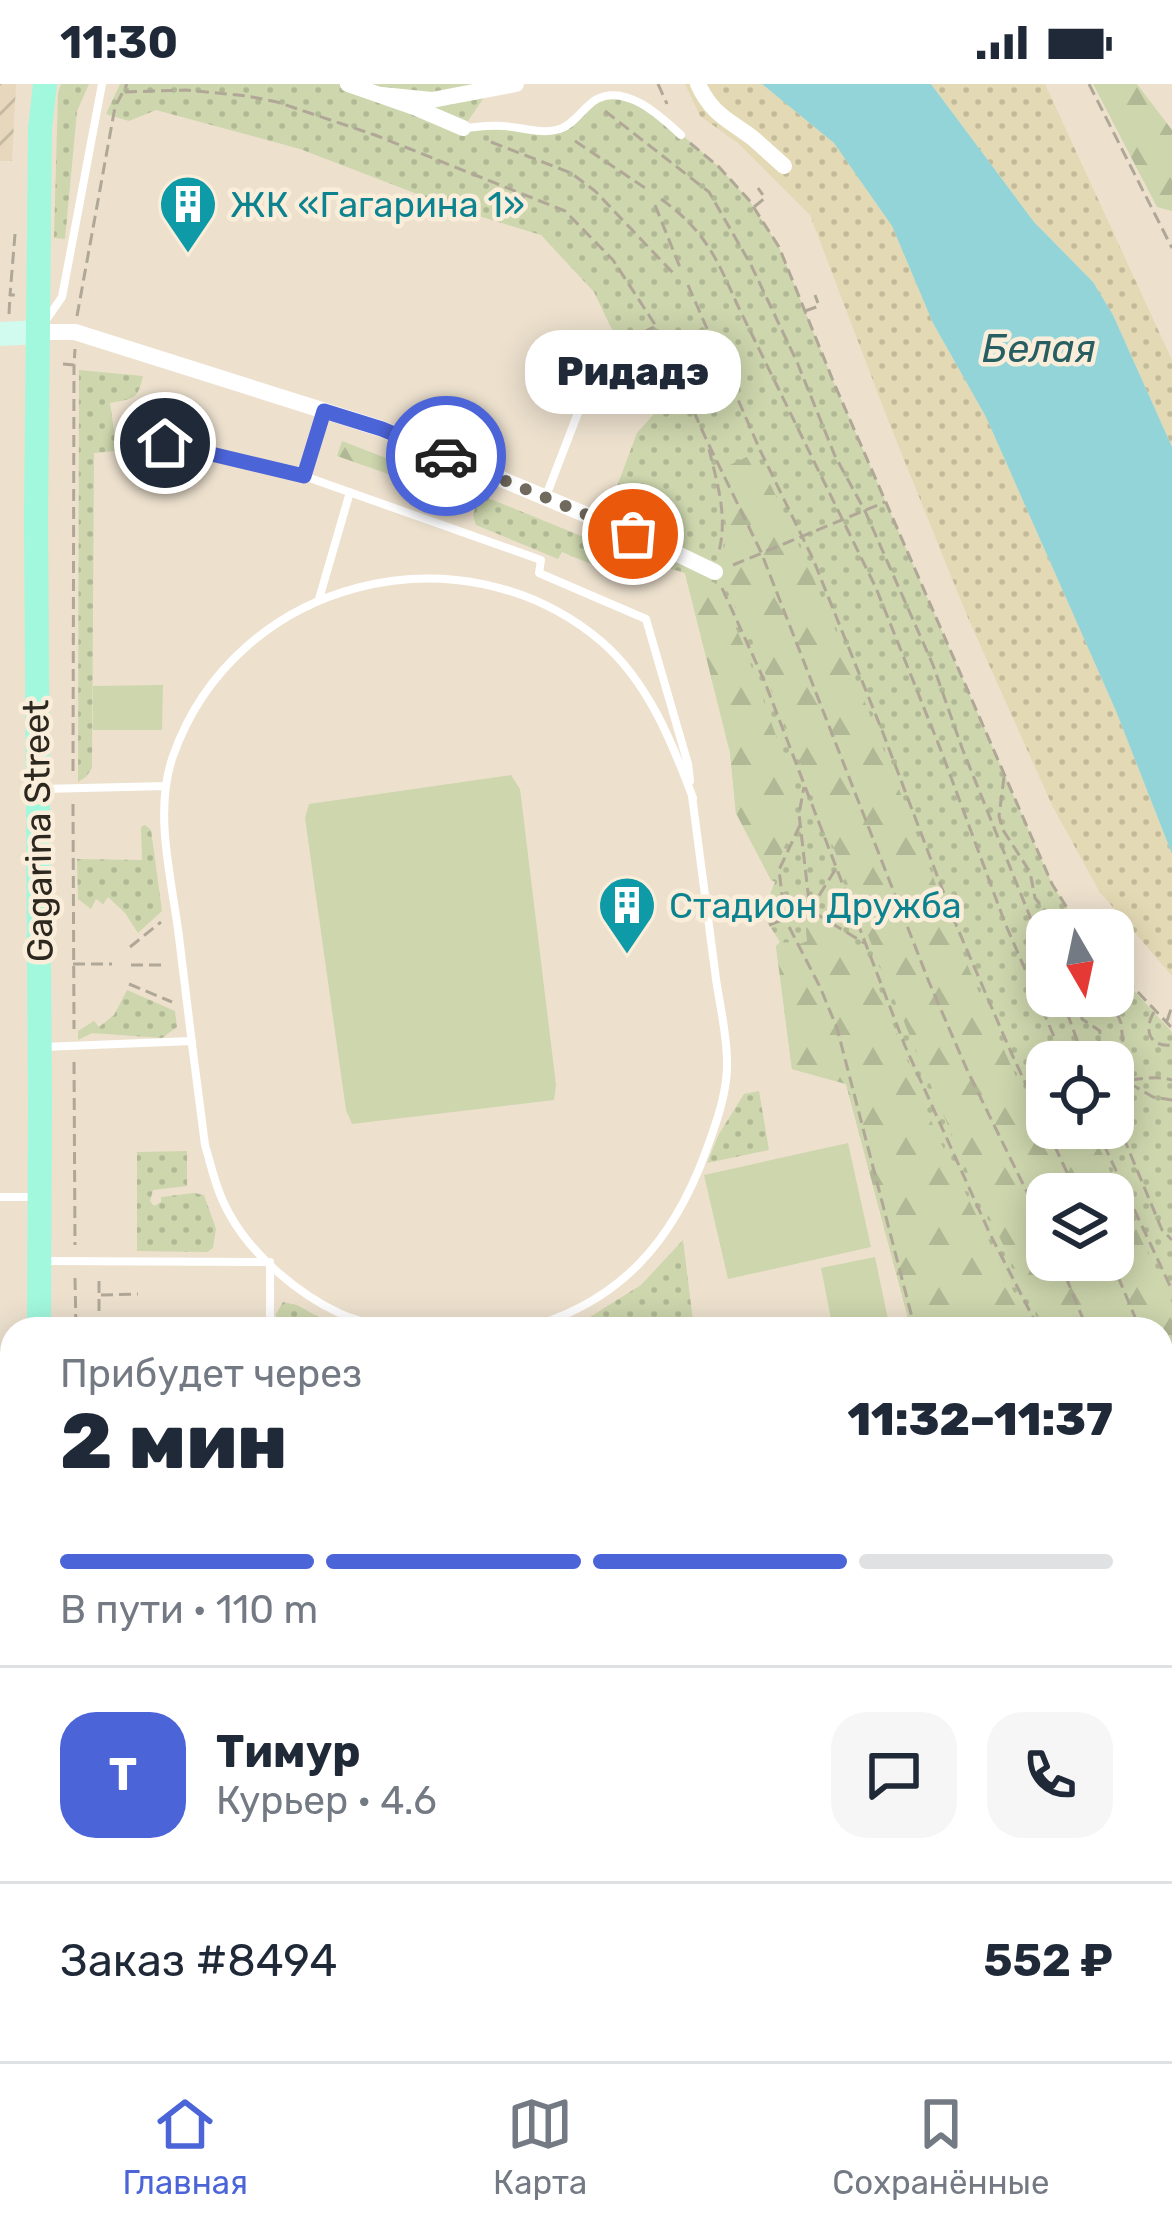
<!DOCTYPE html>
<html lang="ru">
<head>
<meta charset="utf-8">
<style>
	body { margin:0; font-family:Rubik,sans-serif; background:#f6f6f7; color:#1f2937; height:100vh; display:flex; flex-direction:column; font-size:45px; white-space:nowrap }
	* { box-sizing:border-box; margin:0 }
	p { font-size:39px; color:#747a83 }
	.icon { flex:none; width:66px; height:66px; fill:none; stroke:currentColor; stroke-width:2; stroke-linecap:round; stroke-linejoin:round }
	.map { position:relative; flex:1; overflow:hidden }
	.details { position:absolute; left:0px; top:1233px; width:1173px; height:744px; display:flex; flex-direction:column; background:#fff; border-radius:36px 36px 0 0; box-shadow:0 6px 30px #0003 }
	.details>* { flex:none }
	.needle { width:78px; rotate:171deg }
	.tools { position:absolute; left:1026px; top:825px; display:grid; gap:24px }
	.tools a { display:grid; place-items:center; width:108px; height:108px; border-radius:24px; background:#fff; box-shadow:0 6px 30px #0003; font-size:60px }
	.pin { position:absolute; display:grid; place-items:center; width:102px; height:102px; color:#fff; margin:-51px; border:6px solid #fff; border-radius:50%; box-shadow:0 3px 12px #0007 }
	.courier { position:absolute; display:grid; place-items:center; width:120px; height:120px; margin:-60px; border:9px solid #4b64d8; border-radius:50%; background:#fff; color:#222; box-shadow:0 3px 15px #0007 }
	.bubble { position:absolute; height:84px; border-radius:36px; background:#fff; box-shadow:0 6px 30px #0003; font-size:39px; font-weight:800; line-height:84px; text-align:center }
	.head em { font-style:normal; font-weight:800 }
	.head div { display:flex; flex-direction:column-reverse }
	.head { display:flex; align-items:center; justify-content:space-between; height:204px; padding:0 60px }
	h1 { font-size:78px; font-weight:800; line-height:90px }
	.bar { display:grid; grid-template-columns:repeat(4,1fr); gap:18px 12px; align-content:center; height:144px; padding:0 60px }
	.bar i { height:15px; border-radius:9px; background:#e0e1e3 }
	.bar .on { background:#4b64d8 }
	.bar p { grid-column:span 4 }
	.line { display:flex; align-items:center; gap:30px; padding:0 60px; border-top:3px solid #e0e1e3 }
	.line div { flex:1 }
	.round { display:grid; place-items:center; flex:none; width:126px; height:126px; border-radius:36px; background:#f6f6f7 }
	.status { display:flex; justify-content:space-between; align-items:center; height:84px; padding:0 60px; background:#fff; direction:ltr }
	.status svg { height:33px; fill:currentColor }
	.menu { display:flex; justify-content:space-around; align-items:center; height:168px; border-top:3px solid #e0e1e3; background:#fff; font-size:33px; color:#747a83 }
	.menu a { display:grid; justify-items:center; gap:6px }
	.menu .on { color:#4b64d8 }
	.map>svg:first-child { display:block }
	.industrial { fill:url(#industrial-furrows) }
	.education { fill:#e8d4c5 }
	.grass { fill:url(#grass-dots); fill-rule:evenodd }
	.forest { fill:url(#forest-firs); fill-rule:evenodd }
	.sand { fill:url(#sand-dots) }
	.garden { fill:#cdd6ad }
	.water { fill:#92d4d8 }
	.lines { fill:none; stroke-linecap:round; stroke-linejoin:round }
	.path { stroke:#b0a797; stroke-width:3; stroke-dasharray:12 6; stroke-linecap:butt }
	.lane { stroke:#fff; stroke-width:8 }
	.street { stroke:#fff; stroke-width:16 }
	.secondary { stroke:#d0fbee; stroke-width:24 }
	.primary { stroke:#a1f8dd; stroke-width:24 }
	.done { stroke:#70695d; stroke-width:12; stroke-dasharray:0 21.6 }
	.route { stroke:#4b64d8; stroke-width:15 }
	.labels { text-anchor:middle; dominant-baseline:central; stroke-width:9; stroke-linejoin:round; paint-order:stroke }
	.culture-label { font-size:36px; fill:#0d838f; stroke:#faeedb; text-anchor:start }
	.street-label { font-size:36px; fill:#2c2820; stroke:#faeedb }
	.water-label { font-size:39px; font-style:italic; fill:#275e62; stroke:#faeedb }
</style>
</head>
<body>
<div class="status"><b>11:30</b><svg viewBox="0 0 49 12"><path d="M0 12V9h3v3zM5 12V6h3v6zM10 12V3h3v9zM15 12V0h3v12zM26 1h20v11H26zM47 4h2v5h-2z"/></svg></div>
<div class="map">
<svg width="1172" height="1977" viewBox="0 0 1172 1977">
	<defs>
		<pattern id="industrial-furrows" width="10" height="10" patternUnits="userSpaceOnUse" patternTransform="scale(3)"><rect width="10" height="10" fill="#e7d7bd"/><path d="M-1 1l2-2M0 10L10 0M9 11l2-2" fill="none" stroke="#c6b9a2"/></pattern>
		<pattern id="grass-dots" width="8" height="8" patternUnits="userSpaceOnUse" patternTransform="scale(3)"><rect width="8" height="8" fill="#cdd6ad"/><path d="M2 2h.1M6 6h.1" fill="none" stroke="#b0b895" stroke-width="1.8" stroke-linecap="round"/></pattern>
		<pattern id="forest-firs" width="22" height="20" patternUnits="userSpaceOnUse" patternTransform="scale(3)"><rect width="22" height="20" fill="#cdd6ad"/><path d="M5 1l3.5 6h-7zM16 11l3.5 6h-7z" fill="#b0b895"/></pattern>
		<pattern id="sand-dots" width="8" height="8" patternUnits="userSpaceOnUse" patternTransform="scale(3)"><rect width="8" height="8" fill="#e3d9b4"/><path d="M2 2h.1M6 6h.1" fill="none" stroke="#c3ba9a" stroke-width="1.8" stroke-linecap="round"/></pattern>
	</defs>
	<rect width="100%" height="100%" fill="#ede1ce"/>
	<!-- industrial -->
	<path class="industrial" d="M0,0H16L12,77H0Z
		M521,1965H1115V1977H521Z"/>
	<!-- education -->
	<path class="education" d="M86,1965H521V1977H86Z"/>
	<!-- grass -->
	<path class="grass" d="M61,0H89L77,27L65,155L54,154L58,9Z
		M120,0H493L464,43L559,45L599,14L613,11L657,29L719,83L749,116L779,163L834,299L1052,800L1081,846H1047V912H1113V884L1172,948V1667L1161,1665V1245H911L846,1000L792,985L776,862L780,858L762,830L775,798L771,796L736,729L730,668L685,489L637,475L632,486L603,474L598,483L562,468L558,475L476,441L473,431L476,422L462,416L466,405L596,458L637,349L653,331L594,208L541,151L459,126L300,65L156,26L129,37L106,30ZM1047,978H1113V1044H1047ZM1047,1110H1113V1176H1047Z
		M79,286L143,292C137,318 133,314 110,319L117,367L94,369L92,684L86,693L78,698Z
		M145,741L151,746L162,827L138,849L125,829L108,813L103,820L96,815L91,825L78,815L77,775L142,776L141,743Z
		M127,906L175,927L177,943L162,954L92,949L78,956V947L94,937L99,943L114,931Z
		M759,1007L769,1066L707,1079L719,1050L744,1010Z
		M187,1067V1102L153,1106L150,1117L154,1122L161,1118V1113L194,1109L204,1111L216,1145L213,1164L207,1168L137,1167V1068Z
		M683,1156L694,1245H571L641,1201Z
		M283,1218L297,1221L340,1245H277L276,1230Z"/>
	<!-- forest -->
	<path class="forest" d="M1093,0H1137L1172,46V127L1157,123Z
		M342,357L466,405L462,416L337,372Z
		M755,369C837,533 898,706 965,875C988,932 1014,987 1038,1043L1047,1040V1044H1091L1125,1122L1172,1219V1494L1161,1477V1245H1045L973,1100L878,877L751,553L720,492L727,446L717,387ZM1047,1110H1113V1176H1047Z
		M685,489L715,499L744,562L794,702L788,754L771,796L736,729L730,668Z
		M817,835L863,865L936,1049L1032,1245H911L846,1000L792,985L776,862L780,859L791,858L795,862L807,857L805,836Z"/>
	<!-- sand -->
	<path class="sand" d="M685,0H762L834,59L892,142L933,239L986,333L1116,627L1172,770V892L1099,807L1052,721L968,534L888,336L810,131L738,59L700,32Z
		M931,0H1045L1172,276V363L1113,231L1093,198L1034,138Z"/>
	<!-- garden -->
	<path class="garden" d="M163,601L162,646H93V602Z
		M511,691L520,705L556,1001L554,1016L352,1040L346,1026L305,734L309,720Z
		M848,1059L871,1163L728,1195L704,1091Z
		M875,1173L890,1245H833L821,1184Z"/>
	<!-- water -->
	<path class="water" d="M762,0H931L1034,138L1093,198L1113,231L1172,363V770L1116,627L986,333L933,239L892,142L834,59Z"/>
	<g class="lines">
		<!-- path -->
		<path class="path" d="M658,0L667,20
			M1089,0L1172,164
			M125,8L186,6L247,12L277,18L375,51L565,127L613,176L654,239L707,357L761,468L929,898L968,988L1047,1149
			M605,27L709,108L751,181L797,278L835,372L865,427L933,581L962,664L1047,875
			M575,57L648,106
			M491,58L571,89L595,107L675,191
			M690,59L719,83L749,116L779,163L834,299L1052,800L1081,846
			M661,115C703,145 716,172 736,218L876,504L942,669L1005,839L1065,978
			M655,121L681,186
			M754,123L765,114L758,104
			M15,150L10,211H18
			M688,201L760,366L813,475L883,649L954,836L1010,966L1077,1110
			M805,227L819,222L815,211
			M9,230L10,211
			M77,232L115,23L127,0
			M603,277L614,262L654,243
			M63,280L74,281L75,265
			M709,365C717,399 728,432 719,467
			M733,481L885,418
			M722,504L764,596L905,962L990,1150L1039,1245
			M73,687L74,281
			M1004,693L999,732L1003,746L1030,788L1035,814L1061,846
			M73,720L74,945
			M800,741L779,786L785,835L820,903L837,944L915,1245
			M835,786L810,826L864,859
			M769,841L810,826L799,730L804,703
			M130,863L161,838
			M73,880H112
			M131,881H166
			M1113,882L1172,944
			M129,900L172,918
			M1061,912L1085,978
			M1079,912L1082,935L1100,947L1099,959L1108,970L1109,978
			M1110,912L1121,939L1128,1009
			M1154,928C1143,946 1150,964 1172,961
			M1167,937L1172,922
			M74,978L75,1161
			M1113,996C1134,998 1152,990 1172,996
			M1129,999L1153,1013L1172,1016
			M1113,1038L1125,1057L1162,1146L1172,1156
			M1096,1044L1172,1206
			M1059,1176L1087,1245
			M1111,1176L1140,1245
			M75,1194L76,1245
			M101,1211L138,1210
			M99,1245V1193
			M1161,1299L1172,1320
			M1161,1400L1172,1416
			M1161,1487L1172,1503
			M1161,1553L1172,1550
			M1161,1592L1172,1599
			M1161,1634L1172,1635
			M0,1819H12
			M73,1965V1977"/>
		<!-- lane -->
		<path class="lane" d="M465,44C477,43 490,41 503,42C522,43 541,51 560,45C575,40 583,23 597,15C627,0 661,33 681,51
			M46,236L62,213L102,0
			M165,359L304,392L541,476L539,489L646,535L688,680L690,697
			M304,392L324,327
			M546,412L593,290
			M319,515L350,408
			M42,705L166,702
			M43,963L192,957
			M0,1113H38
			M44,1177L270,1178V1245
			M393,1245C375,1241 356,1237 339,1229C298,1210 252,1171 230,1131C217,1109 212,1085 205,1061C196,992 187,922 179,853C172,795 153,729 173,672C235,495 461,438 602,558C648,598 672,658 693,714
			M523,1245C619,1220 673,1158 706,1067C716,1040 728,1007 727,978C727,951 720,922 716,895C708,834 700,773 692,712"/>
		<!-- street -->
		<path class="street" d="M348,0L414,23L463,44
			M698,0C712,31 729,36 754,55C764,64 774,73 784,82
			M382,11L432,16L516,0
			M38,248H75L382,345L663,463L715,488
			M0,1855H12"/>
		<!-- secondary -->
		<path class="secondary" d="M0,250L38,248"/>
		<!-- primary -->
		<path class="primary" d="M39,1245L40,1019L36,434L40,45L45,0
			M35,1977V1965"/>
	</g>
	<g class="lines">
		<!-- done -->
		<path class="done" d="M446,372L633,450"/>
		<!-- route -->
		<path class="route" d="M165,359L304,392L324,327L382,345L446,372"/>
	</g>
	<!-- icons -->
	<defs>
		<g id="building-pin" transform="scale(3)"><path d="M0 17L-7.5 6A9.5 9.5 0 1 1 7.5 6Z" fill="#0f9aa8" stroke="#faeedb"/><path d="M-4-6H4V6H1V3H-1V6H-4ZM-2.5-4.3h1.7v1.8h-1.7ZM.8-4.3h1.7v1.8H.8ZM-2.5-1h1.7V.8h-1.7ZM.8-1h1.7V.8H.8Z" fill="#fff"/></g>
	</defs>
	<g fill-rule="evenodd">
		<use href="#building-pin" x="188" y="120"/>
		<use href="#building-pin" x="627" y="821"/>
	</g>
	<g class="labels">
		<!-- culture labels -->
		<g class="culture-label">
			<text x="230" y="120">ЖК «Гагарина 1»</text>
			<text x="669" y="821">Стадион Дружба</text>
		</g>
		<!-- street labels -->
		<g class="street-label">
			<text transform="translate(38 747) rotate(-91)">Gagarina Street</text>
		</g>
		<!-- water labels -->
		<g class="water-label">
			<text x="1039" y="265">Белая</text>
		</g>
	</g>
</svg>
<div class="tools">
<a><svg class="needle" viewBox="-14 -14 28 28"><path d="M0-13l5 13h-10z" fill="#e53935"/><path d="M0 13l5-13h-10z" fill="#747a83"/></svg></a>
<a><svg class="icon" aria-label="locate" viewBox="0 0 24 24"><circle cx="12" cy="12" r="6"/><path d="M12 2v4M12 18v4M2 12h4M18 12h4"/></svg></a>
<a><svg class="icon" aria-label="layers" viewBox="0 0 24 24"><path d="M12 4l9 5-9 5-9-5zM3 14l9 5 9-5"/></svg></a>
</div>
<div class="pin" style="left:633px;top:450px;background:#ea580c"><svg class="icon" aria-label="bag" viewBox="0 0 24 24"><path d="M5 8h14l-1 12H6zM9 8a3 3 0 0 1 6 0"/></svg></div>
<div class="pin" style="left:165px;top:359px;background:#1f2937"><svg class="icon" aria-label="home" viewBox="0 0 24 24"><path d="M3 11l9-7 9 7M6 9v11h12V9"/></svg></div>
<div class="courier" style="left:446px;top:372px"><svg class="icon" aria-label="car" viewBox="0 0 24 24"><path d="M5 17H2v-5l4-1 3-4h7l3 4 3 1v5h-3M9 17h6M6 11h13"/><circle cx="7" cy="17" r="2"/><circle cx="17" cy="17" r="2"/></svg></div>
<div class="bubble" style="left:525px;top:246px;width:216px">Ридадэ</div>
<section class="details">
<div class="head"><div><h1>2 мин</h1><p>Прибудет через</p></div><em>11:32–11:37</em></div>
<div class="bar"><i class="on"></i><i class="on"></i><i class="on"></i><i></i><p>В пути · 110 m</p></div>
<div class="line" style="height:216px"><b class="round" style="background:#4b64d8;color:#fff">Т</b><div><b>Тимур</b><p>Курьер · 4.6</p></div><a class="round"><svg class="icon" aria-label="chat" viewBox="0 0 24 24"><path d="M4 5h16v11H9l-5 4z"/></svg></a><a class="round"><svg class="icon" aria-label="phone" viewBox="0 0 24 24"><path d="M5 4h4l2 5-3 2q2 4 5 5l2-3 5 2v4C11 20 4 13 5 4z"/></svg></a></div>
<div class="line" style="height:156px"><div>Заказ #8494</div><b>552 ₽</b></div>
</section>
</div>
<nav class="menu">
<a class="on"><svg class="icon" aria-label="home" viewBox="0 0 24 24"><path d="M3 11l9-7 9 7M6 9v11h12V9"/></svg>Главная</a>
<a><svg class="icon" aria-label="map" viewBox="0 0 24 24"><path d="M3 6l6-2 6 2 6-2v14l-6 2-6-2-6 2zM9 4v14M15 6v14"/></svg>Карта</a>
<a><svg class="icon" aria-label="saved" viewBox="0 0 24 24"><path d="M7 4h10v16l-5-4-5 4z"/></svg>Сохранённые</a>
</nav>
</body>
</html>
